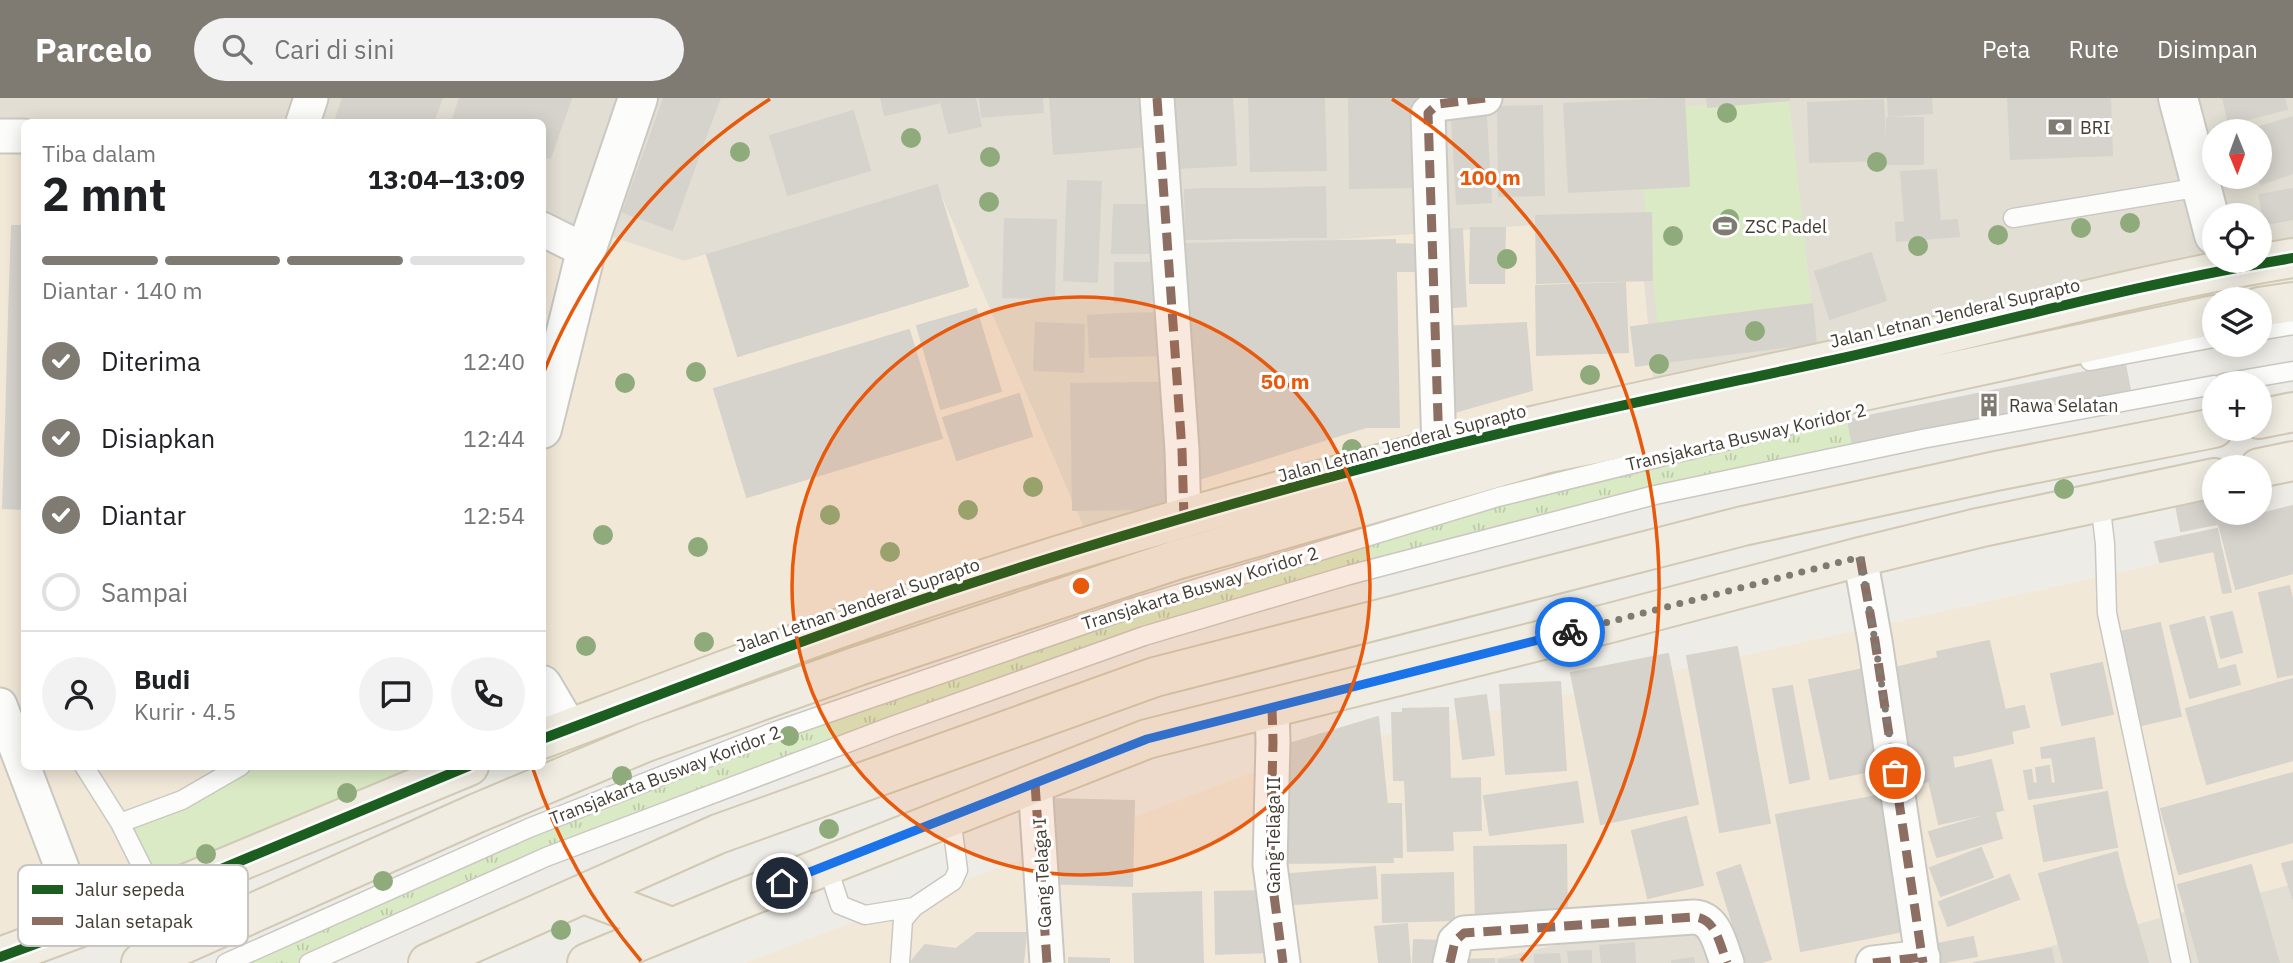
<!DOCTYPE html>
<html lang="id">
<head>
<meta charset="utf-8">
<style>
	body { margin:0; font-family:"IBM Plex Sans",sans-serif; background:#f2f2f2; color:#202124; height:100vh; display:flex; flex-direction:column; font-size:26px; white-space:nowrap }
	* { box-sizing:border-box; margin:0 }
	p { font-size:23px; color:#757577 }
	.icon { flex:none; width:38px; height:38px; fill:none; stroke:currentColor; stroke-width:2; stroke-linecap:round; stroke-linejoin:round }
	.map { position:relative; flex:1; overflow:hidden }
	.drawer { position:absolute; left:21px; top:21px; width:525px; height:651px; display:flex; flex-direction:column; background:#fff; border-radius:10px; box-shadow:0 4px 18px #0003 }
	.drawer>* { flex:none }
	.needle { width:46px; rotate:179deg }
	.buttons { position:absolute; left:2202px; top:21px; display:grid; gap:14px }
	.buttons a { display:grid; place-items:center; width:70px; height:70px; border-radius:50%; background:#fff; box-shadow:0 4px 18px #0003; font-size:35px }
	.pin { position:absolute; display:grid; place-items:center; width:60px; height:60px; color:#fff; margin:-30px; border:4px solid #fff; border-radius:50%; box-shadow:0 2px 7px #0007 }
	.courier { position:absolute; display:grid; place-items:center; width:70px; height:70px; margin:-35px; border:5px solid #1a73e8; border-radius:50%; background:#fff; color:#222; box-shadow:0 2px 9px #0007 }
	.summary em { font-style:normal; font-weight:700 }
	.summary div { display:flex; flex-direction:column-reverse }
	.summary { display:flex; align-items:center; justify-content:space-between; height:119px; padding:0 21px }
	h1 { font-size:46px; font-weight:700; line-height:52px }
	.bar { display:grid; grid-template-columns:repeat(4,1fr); gap:10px 7px; align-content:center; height:84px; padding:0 21px }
	.bar i { height:9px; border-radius:5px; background:#e0e0e0 }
	.bar .selected { background:#7f7a72 }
	.bar p { grid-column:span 4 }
	.line { display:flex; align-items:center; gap:18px; padding:0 21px; border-top:2px solid #e0e0e0 }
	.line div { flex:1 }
	.round { display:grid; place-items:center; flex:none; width:74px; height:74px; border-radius:37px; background:#f2f2f2 }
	ol { padding:0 21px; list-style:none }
	li { display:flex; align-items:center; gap:21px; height:77px }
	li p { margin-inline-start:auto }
	li .icon { padding:7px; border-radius:50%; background:#7f7a72; color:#fff; stroke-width:4 }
	li:last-child { color:#757577 }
	li i { width:38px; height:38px; border:4px solid #e0e0e0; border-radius:50% }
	header { display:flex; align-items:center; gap:42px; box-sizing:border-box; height:98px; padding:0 35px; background:#7f7a72; color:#fff }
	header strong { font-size:33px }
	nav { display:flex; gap:38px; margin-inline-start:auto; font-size:24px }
	.search { width:490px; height:63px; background:#f2f2f2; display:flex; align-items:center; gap:18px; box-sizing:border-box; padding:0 24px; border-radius:38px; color:#757577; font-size:26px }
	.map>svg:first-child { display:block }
	.residential { fill:#e3ded3; fill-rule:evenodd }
	.commercial { fill:#f2e8d8 }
	.grass { fill:url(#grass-tufts) }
	.park { fill:#daeac4 }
	.building { fill:#d6d3cd; stroke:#d6d3cc; stroke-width:2 }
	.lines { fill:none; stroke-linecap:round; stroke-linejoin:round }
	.service-casing { stroke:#cac8c2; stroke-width:21 }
	.minor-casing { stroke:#cac8c2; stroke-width:37 }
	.tertiary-casing { stroke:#cac8c2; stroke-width:42 }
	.primary-casing { stroke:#d1c9b3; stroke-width:42 }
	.service { stroke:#fcfcfb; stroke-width:18 }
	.minor { stroke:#fcfcfb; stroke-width:33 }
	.tertiary { stroke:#fcfcfb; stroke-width:38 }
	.primary { stroke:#f0ece2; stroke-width:38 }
	.quiet { stroke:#8d6e63; stroke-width:9; stroke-dasharray:18 9; stroke-linecap:butt }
	.cycleway-casing { stroke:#fff; stroke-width:15 }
	.cycleway { stroke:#1b5e20; stroke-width:10 }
	.tree { fill:#8fab7c }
	.done { stroke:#7f7a72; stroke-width:7; stroke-dasharray:0 12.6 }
	.route { stroke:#1a73e8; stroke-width:9 }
	.ring { fill:none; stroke:#e8590c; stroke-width:3.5 }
	.labels { text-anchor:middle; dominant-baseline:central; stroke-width:6; stroke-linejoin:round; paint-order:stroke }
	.poi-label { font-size:18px; fill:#433d33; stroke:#fff; text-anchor:start }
	.street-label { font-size:18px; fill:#433d33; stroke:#fff }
	.key { fill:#fff; stroke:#c7c5c2; stroke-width:2 }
	.key-label { font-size:19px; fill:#433d33 }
	.centre { fill:#e8590c; stroke:#fff; stroke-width:3.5 }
	.ring-label { font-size:21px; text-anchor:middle; font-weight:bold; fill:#e8590c; stroke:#fff; stroke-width:6; stroke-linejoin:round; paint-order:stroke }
</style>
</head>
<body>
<header>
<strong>Parcelo</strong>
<div class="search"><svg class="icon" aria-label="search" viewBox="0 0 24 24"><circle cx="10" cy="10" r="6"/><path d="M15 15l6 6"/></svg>Cari di sini</div>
<nav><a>Peta</a><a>Rute</a><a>Disimpan</a></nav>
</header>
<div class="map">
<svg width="2293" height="865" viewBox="0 0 2293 865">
	<defs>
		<pattern id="grass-tufts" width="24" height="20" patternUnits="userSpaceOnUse" patternTransform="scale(1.75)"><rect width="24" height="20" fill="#daeac4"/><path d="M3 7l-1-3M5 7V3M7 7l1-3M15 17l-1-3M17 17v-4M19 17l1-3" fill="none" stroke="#bccaa9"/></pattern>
	</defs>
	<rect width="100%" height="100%" fill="#eeece6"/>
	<!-- residential -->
	<path class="residential" d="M0,0H2293V160L1184,421L1092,449L936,87L684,163L543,116L542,24H24L0,35ZM2214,33H2259V79H2214ZM2214,117H2259V163H2214Z
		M2293,786V865H1984Z
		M1715,811L1743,865H1475Z"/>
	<!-- commercial -->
	<path class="commercial" d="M0,35H24V668L479,669L0,859Z
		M937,87L1092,449L543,644V116L684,163Z
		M1638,119L1655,301L1184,421L1161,155Z
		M2293,436V786L1984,865H1743L1715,811L1475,865H745L1307,654Z"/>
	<!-- grass -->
	<path class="grass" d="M1846,314L1855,353L1281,497L645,721L316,865H226L678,671L1267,469Z"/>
	<!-- park -->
	<path class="park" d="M1789,2L1816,245L1662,264L1634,11Z
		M241,669H403L414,691L156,797L120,725Z"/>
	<!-- building -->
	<path class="building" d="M343,0H395L387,24H340L335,23Z
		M395,0H442L433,24H387Z
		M460,0H541L568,9L550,60L542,58V24H452Z
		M541,0H571L568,9Z
		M664,0H720L702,48L653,31Z
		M881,0H975L981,28L949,35L941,4L885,17Z
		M980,0H1042L1043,14L982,19Z
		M1050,0H1100L1104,52L1054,56Z
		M1100,0H1153L1157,47L1104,52Z
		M1173,0H1232L1234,27L1175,31Z
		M1249,0H1324L1326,72L1251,73Z
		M1349,0H1419L1421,89L1350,90Z
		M1684,0L1689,88L1569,94L1564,6Z
		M1707,0H1789V2L1708,9Z
		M1888,0H1931L1932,15L1889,18Z
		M2008,0H2110L2112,57L2011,61Z
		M2223,0H2284L2287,11L2229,26Z
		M1883,2L1886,62L1810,64L1808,5Z
		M1542,8L1544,97L1499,98L1498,9Z
		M853,13L870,72L788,97L770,38Z
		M1486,19L1491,104L1457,106L1452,21Z
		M2293,19V75L2261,86L2258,79L2259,33H2247Z
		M1887,20H1923V66H1887Z
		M1234,27L1236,67L1178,70L1175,31Z
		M653,31L702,48L672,132L623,114Z
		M1936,72L1940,123L1957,122L1959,138L1897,143L1896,125L1905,124L1901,74Z
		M1068,83L1101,84L1097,184L1064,182Z
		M937,87L968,188L738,258L707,157Z
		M1325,89L1326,139H1291V90Z
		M1291,90V139L1261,140V91Z
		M1206,91L1207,141H1186L1185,92Z
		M1206,91H1229V140L1207,141Z
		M1229,91H1241L1242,140H1229Z
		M1241,91H1261V140H1242Z
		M2293,91V121L2265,126L2259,97Z
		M1114,107H1162L1161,155H1112Z
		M1651,115L1652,182L1537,185L1536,118Z
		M1005,121L1056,122L1054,200L1003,199Z
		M12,128H24V218L9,217Z
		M1471,130H1505L1504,185H1470Z
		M1462,131L1466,208L1441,210L1437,132Z
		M1395,142V146L1423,147V173H1396L1399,329H1366L1193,383L1180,146Z
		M1871,155L1886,202L1830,221L1815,174Z
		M1115,165H1165V204H1115Z
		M1625,185L1628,254L1537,257L1536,188Z
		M1812,206L1816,245L1689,261L1685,222Z
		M976,211L1001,293L941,311L917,228Z
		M1160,215L1162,257L1121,258L1119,216Z
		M1119,216L1121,258L1090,259L1088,218Z
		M9,217L24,218V325L6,324Z
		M1685,222L1689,261L1636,268L1631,229Z
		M1036,225L1084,227L1083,274L1034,272Z
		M1526,225L1532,292L1444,317L1440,229Z
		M909,232L942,340L747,399L714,291Z
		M2125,266L2130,292L1853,348L1848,322Z
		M1131,285H1169L1170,344L1132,345Z
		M1131,285L1132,345L1072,346L1071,286Z
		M1019,296L1032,338L957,362L943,320Z
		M6,324L24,325V411L3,410Z
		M1170,344L1171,410L1134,411L1132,345Z
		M1132,345L1134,411L1073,412L1072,346Z
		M2214,399V415H2231L2233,423L2181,433L2176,407Z
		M2292,408L2293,475L2236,491L2219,427Z
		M2217,431L2231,494L2223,495L2214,453L2160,464L2155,444Z
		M2289,488L2293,504V576L2278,579L2259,495Z
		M2232,514L2242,554L2221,560L2211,519Z
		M2204,519L2218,572L2235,567L2240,586L2190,600L2170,528Z
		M2160,525L2181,618L2137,628L2116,535Z
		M1989,543L2005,612L2024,608L2029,629L2011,633L2013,645L1961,657L1937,554Z
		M1737,549L1770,725L1720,734L1687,558Z
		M1668,556L1698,706L1601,726L1571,575Z
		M1938,560L1961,657L1952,658L1954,671L1991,662L2003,712L1939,726L1929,683L1917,686L1890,571Z
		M2102,565L2113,616L2062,627L2051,576Z
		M1869,570L1890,669L1830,681L1809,582Z
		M2293,581V662L2207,686L2186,611Z
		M1560,584L1566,672L1506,676L1500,587Z
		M1792,588L1809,681L1790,685L1773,591Z
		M1486,597L1494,657L1463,661L1455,601Z
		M1448,610L1450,681L1480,680L1481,732L1452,733L1453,752L1408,753L1405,682H1394L1392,615H1403V611Z
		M1378,619L1387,706H1401L1402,759H1392L1393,764L1276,765L1279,649Z
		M2094,640L2102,690L2029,701L2024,673L2031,672L2033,686L2038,685L2036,670L2049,668L2051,686L2056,685L2052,659L2042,660L2041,650Z
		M2293,675V744L2179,776L2161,711Z
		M1577,684L1583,724L1490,737L1484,698Z
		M2107,694L2117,749L2044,763L2034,708Z
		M1888,696L1914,831L1801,853L1776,717Z
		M1046,701L1134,703L1132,788L1043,785Z
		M1995,715L2002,740L1937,759L1929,734Z
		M1686,719L1703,787L1648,800L1632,733Z
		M1566,747L1567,823L1476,825L1474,749Z
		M1981,750L1993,779L1941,798L1930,770Z
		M2117,754L2125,786L2048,807L2039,776Z
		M2293,763V801L2282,766Z
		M1740,767L1771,861L1759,865H1745L1717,775Z
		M2251,767L2279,865H2200L2178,787Z
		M1375,769L1377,800L1282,807L1280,777Z
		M1453,775L1454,822L1383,824L1382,777Z
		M2009,777L2019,801L1948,828L1939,804Z
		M2125,786L2148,865H2064L2048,807Z
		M1268,793L1270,854L1216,856L1215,794Z
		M1201,794L1203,865H1135L1133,796Z
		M1407,826L1410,865H1379L1375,829Z
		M977,835H1026L1023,865H910L925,847L956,851Z
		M1973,839L1977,858L1940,865L1937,846Z
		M1414,842L1445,843L1444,865H1413Z
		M1634,845L1635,865H1602L1600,848Z
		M2051,851L2054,865H1973Z
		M1591,853V865H1569L1568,854Z
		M1559,856L1560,865H1535V857Z
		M1069,860L1109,861V865H1069Z
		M1693,860L1694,865H1672V863Z
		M1494,861V865H1455V862Z
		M1522,861L1523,865H1499V862Z"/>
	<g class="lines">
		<!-- service casing -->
		<g class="service-casing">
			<path id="service" d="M2013,120L2201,89
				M2259,233L2293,227
				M2090,263L2214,240
				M2223,285L2293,273
				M2100,403L2105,446L2107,515L2181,865
				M84,668L120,725L156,797
				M120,725L182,702L241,668
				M827,767L840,807L865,817L914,809
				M226,865L529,730L776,633L1132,510L1498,399L1819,320
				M309,865L546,759L892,628L1144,538L1349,477L1655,397L1922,341L2214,287
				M900,865L903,822L914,809L953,783L958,772L951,719"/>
		</g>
		<!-- minor casing -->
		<g class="minor-casing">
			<path id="minor" d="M1157,0L1182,352L1184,421
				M303,24L311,0
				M0,38H24
				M542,131L586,153
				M1439,350L1428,15L1438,6L1485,0
				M1860,459L1875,543L1923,865
				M0,607L84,828
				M1272,609L1273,644L1270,767L1283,865
				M1035,685L1047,865
				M1450,865L1455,843L1464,835L1694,819C1716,820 1720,847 1727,865
				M1873,865L1923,859"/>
		</g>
		<!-- tertiary casing -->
		<g class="tertiary-casing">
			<path id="tertiary" d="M2178,0L2214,137
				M542,331L586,153L638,0
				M542,587L568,631"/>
		</g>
		<!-- primary casing -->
		<g class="primary-casing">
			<path id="primary" d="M2259,209L2293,204
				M2259,321L2293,314
				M2259,370L2293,363
				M542,641C685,587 827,532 972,485C1125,435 1281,391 1437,351C1570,317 1705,290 1838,261C1990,227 2140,185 2293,160
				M584,796L671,829
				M0,859L84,828L469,668
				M141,865L477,715L646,644L858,568L1176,462L1548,355L1854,295L2214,217
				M428,865L718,736L1155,579L1743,428L1996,373L2214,330
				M587,865L737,803L1147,641L1610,525L1860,459L1978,430L2214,380"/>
		</g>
		<!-- service -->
		<use href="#service" class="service"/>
		<!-- minor -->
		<use href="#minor" class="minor"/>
		<!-- tertiary -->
		<use href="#tertiary" class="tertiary"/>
		<!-- primary -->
		<use href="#primary" class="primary"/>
		<!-- quiet -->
		<path class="quiet" d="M1157,0L1182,352L1184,421
			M1439,350L1428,15L1438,6L1485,0
			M1860,459L1875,543L1923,865
			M1272,609L1273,644L1270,767L1283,865
			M1035,685L1047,865
			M1450,865L1455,843L1464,835L1694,819C1716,820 1720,847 1727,865
			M1873,865L1923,859"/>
		<!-- cycleway casing -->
		<g class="cycleway-casing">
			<path id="cycleway" d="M542,641C685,587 827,532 972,485C1125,435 1281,391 1437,351C1570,317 1705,290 1838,261C1990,227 2140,185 2293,160
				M0,859L84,828L469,668"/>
		</g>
		<!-- cycleway -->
		<use href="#cycleway" class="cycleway"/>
	</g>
	<!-- trees -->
	<g class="tree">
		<circle cx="1727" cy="15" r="10"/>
		<circle cx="911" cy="40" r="10"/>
		<circle cx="740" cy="54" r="10"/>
		<circle cx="990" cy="59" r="10"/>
		<circle cx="1877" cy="64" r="10"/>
		<circle cx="989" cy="104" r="10"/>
		<circle cx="1729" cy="121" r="10"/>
		<circle cx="2130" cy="125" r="10"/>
		<circle cx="2081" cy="130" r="10"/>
		<circle cx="1998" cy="137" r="10"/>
		<circle cx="1673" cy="138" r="10"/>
		<circle cx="1918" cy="148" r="10"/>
		<circle cx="1507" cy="161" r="10"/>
		<circle cx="1755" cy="233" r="10"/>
		<circle cx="1659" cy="266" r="10"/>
		<circle cx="696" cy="274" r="10"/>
		<circle cx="1590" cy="277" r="10"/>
		<circle cx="625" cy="285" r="10"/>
		<circle cx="1352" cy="351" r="10"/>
		<circle cx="1033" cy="389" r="10"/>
		<circle cx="2064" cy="391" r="10"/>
		<circle cx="968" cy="412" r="10"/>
		<circle cx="830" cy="417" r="10"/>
		<circle cx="603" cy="437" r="10"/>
		<circle cx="698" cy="449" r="10"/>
		<circle cx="890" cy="454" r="10"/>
		<circle cx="704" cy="544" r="10"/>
		<circle cx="586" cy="548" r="10"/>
		<circle cx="789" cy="638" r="10"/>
		<circle cx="622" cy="678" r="10"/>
		<circle cx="347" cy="695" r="10"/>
		<circle cx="829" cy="731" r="10"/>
		<circle cx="206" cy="756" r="10"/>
		<circle cx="383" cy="783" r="10"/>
		<circle cx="561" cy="832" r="10"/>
	</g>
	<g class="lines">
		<!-- done -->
		<path class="done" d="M1570,534L1860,459L1875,543L1895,675"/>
		<!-- route -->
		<path class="route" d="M782,785L1147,641L1570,534"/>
	</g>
	<!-- distance rings -->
	<circle cx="1081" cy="488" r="289" fill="#e8590c" fill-opacity=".12"/>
	<g class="ring">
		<circle cx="1081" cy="488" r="289"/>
		<path d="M641 863A578 578 0 0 1 533 671M543 276A578 578 0 0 1 770 1M1392 1A578 578 0 0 1 1521 863"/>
	</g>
	<!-- icons -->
	<defs>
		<g id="bank-bare" transform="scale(1.89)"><path d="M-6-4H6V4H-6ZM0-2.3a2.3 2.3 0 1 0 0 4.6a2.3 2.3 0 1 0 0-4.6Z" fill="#7f7a72" stroke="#fff" stroke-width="2.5" paint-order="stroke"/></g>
		<g id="stadium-bare" transform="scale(1.89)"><path d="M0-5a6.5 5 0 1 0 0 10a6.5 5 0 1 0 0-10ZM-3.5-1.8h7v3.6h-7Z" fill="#7f7a72" stroke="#fff" stroke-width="2.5" paint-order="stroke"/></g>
		<g id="building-bare" transform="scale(1.89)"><path d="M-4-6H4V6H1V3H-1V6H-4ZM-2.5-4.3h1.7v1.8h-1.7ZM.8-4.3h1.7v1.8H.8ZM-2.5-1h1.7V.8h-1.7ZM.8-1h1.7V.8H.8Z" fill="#7f7a72" stroke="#fff" stroke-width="2.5" paint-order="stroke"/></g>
	</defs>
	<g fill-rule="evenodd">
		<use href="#bank-bare" x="2060" y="29"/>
		<use href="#stadium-bare" x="1725" y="128"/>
		<use href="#building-bare" x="1989" y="307"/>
	</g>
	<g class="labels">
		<!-- poi labels -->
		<g class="poi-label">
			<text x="2080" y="29">BRI</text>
			<text x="1745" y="128">ZSC Padel</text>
			<text x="2009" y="307">Rawa Selatan</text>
		</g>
		<!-- street labels -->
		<g class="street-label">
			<text transform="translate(1955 215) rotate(-13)">Jalan Letnan Jenderal Suprapto</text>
			<text transform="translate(1746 339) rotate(-13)">Transjakarta Busway Koridor 2</text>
			<text transform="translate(1402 345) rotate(-15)">Jalan Letnan Jenderal Suprapto</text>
			<text transform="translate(1200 490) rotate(-17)">Transjakarta Busway Koridor 2</text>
			<text transform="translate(858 507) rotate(-19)">Jalan Letnan Jenderal Suprapto</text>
			<text transform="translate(665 677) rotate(-21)">Transjakarta Busway Koridor 2</text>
			<text transform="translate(1273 737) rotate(-90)">Gang Telaga II</text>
			<text transform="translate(1042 775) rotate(-93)">Gang Telaga I</text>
		</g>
	</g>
	<!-- legend -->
	<rect x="18" y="767" width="230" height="81" rx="10" class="key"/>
	<rect x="32" y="787" width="31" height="9" fill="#1b5e20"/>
	<rect x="32" y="819" width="31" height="8" fill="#8d6e63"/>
	<g class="key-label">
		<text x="75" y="798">Jalur sepeda</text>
		<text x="75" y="830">Jalan setapak</text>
	</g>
	<circle cx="1081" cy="488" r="10" class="centre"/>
	<g class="ring-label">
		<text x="1490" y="87">100 m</text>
		<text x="1285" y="291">50 m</text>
	</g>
</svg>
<div class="buttons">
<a><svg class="needle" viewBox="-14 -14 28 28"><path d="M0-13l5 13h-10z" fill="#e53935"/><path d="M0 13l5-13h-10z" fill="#757577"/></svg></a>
<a><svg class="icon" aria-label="locate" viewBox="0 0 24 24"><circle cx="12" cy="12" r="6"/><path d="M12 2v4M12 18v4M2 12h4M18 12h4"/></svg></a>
<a><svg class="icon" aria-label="layers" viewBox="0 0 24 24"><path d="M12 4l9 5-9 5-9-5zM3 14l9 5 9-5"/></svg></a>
<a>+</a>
<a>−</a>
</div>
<div class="pin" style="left:1895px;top:675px;background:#ea580c"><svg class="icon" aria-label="bag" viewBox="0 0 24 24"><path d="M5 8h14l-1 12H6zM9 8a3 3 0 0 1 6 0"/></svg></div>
<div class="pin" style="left:782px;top:785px;background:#1f2937"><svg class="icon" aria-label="home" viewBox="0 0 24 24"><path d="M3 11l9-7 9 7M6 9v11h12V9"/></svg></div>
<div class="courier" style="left:1570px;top:534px"><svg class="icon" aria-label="bike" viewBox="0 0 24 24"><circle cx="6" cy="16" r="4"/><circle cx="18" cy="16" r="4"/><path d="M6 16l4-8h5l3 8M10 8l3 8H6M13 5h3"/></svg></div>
<section class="drawer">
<div class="summary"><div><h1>2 mnt</h1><p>Tiba dalam</p></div><em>13:04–13:09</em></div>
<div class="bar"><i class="selected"></i><i class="selected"></i><i class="selected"></i><i></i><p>Diantar · 140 m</p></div>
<ol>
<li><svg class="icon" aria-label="check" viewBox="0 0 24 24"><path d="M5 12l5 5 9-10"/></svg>Diterima<p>12:40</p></li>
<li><svg class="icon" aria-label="check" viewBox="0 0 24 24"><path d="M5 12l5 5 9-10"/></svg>Disiapkan<p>12:44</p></li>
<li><svg class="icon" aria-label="check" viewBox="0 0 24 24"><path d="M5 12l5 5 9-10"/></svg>Diantar<p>12:54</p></li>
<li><i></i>Sampai</li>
</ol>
<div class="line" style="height:126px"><a class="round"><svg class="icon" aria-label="person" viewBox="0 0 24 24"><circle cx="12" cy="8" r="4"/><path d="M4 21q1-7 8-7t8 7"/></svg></a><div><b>Budi</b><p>Kurir · 4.5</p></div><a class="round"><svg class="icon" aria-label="chat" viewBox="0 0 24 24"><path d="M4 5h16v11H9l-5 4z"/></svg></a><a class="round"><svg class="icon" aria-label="phone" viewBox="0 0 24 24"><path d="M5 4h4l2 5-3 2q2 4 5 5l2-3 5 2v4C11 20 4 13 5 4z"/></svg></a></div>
</section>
</div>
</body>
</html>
